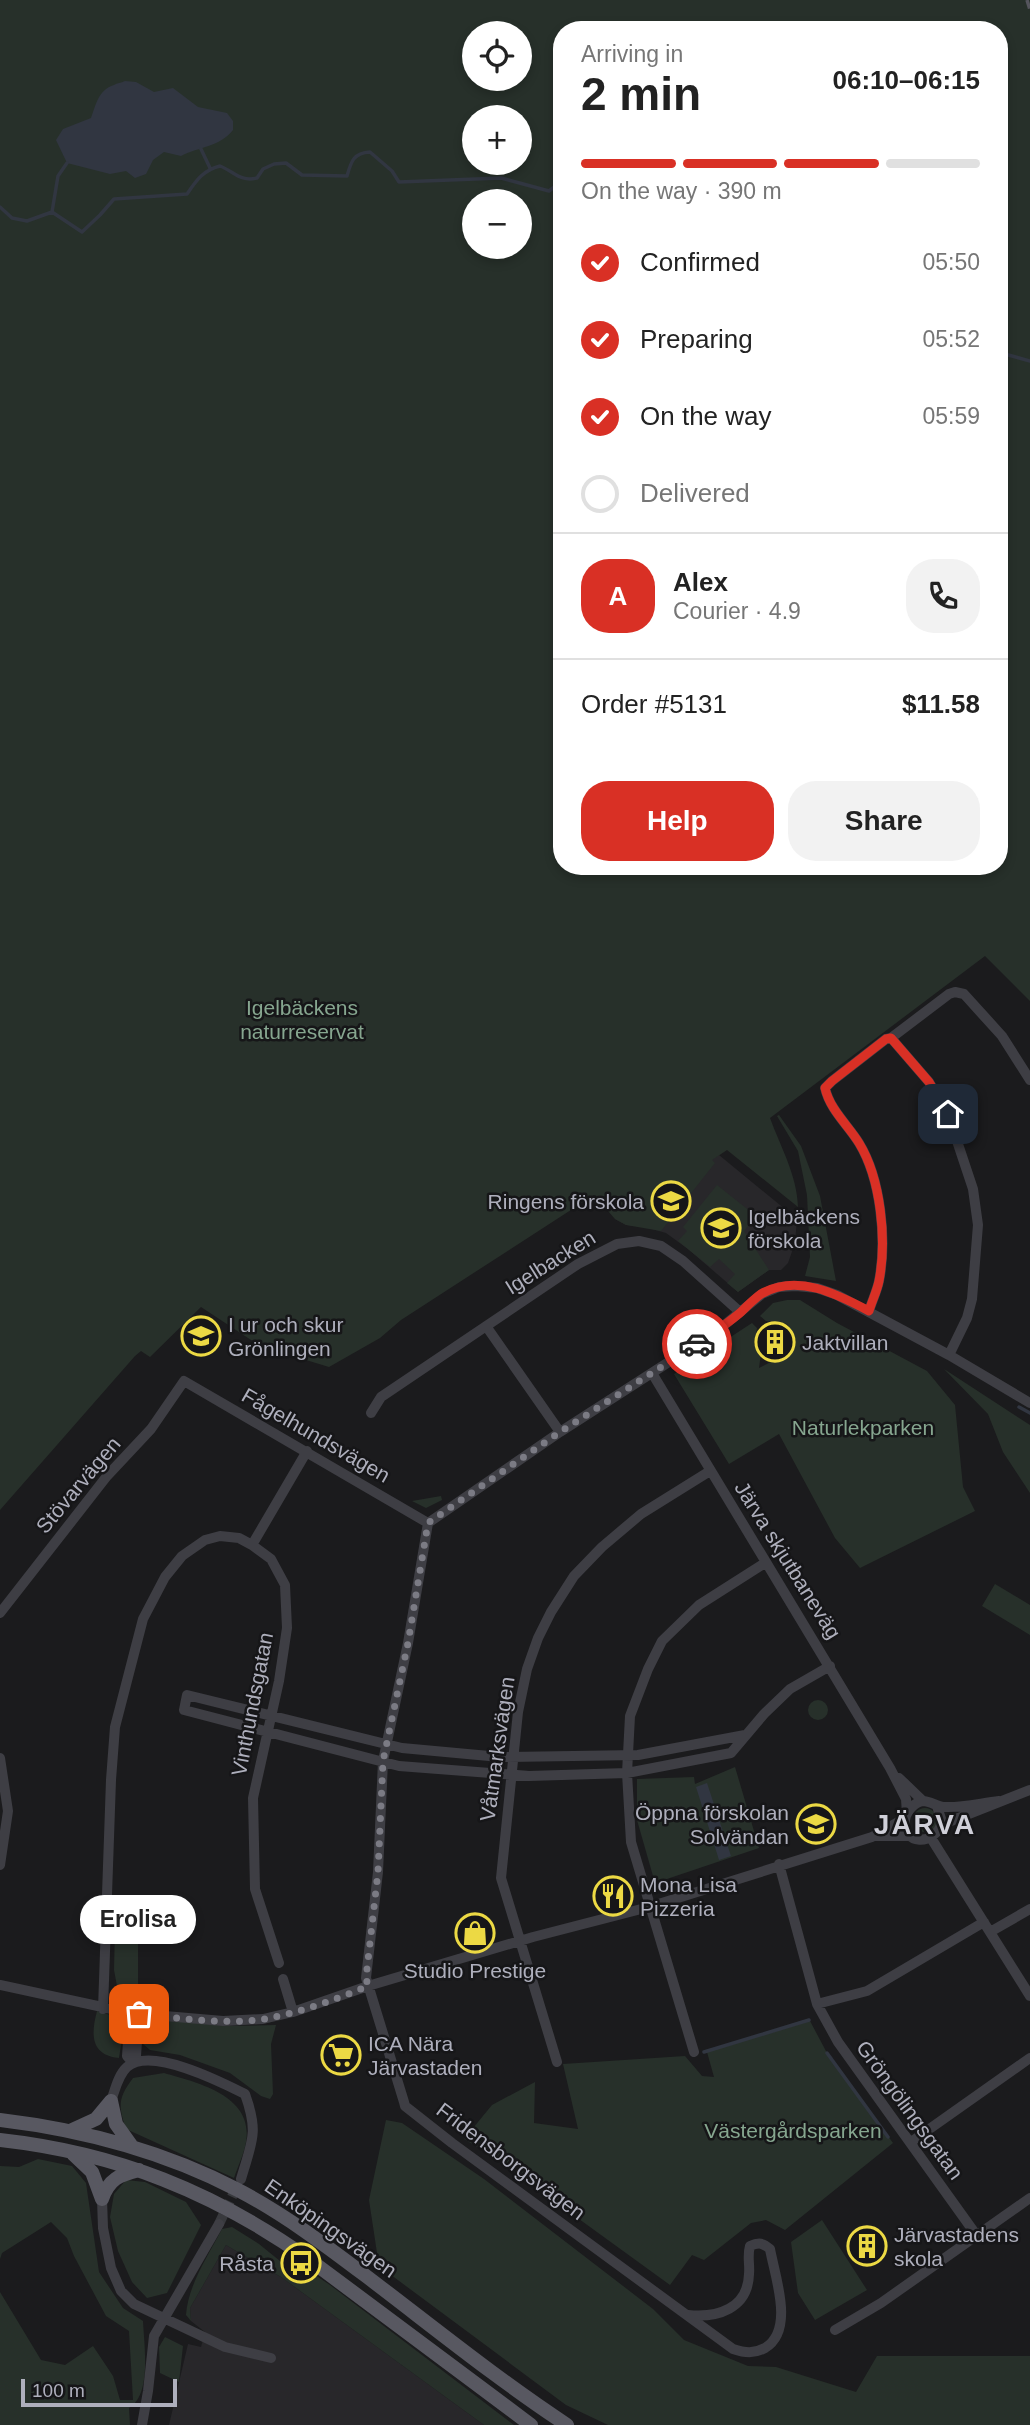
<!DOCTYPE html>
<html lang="en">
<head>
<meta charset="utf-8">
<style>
	body { margin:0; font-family:Helvetica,sans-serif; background:#f2f2f2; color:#222; height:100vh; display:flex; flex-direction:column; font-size:26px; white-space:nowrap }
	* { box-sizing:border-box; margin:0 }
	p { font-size:23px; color:#767676 }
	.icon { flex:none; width:38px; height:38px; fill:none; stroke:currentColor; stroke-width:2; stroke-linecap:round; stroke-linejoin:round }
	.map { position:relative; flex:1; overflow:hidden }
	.details { position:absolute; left:553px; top:21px; width:455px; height:854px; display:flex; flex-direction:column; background:#fff; border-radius:28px; box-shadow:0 4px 10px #0003 }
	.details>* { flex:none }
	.buttons { position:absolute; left:462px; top:21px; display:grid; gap:14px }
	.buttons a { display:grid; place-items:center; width:70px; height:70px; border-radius:50%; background:#fff; box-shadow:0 4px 10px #0003; font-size:35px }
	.scale { position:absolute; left:21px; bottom:18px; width:156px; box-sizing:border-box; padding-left:7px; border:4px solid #aeafbc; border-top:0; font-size:19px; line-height:24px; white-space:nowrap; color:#aeafbc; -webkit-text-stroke:5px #161618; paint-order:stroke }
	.pin { position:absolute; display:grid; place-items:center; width:60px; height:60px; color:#fff; margin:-30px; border-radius:14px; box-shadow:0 4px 10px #0006 }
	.courier { position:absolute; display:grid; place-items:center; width:70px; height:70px; margin:-35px; border:5px solid #d93025; border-radius:50%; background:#fff; color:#222; box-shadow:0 2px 9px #0007 }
	.bubble { position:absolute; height:49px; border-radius:24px; background:#fff; box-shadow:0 4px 10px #0003; font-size:23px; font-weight:700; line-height:49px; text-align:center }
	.headline em { font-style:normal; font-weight:700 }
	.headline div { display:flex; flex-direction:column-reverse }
	.headline { display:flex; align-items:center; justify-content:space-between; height:119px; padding:0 28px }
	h1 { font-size:46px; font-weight:700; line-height:52px }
	.bar { display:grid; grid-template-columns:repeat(4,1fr); gap:10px 7px; align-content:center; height:84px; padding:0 28px }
	.bar i { height:9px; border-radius:5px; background:#e0e0e0 }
	.bar .current { background:#d93025 }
	.bar p { grid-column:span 4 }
	.line { display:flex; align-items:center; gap:18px; padding:0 28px; border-top:2px solid #e0e0e0 }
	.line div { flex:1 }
	.round { display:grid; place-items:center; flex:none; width:74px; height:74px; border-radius:28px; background:#f2f2f2 }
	ol { padding:0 28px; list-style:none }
	li { display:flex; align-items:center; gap:21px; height:77px }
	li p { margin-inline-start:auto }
	li .icon { padding:7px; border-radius:50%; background:#d93025; color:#fff; stroke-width:4 }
	li:last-child { color:#767676 }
	li i { width:38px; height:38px; border:4px solid #e0e0e0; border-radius:50% }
	.cta { display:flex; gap:14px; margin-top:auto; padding:14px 28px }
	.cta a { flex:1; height:80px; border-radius:28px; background:#d93025; color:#fff; font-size:28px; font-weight:700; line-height:80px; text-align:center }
	.cta a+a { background:#f2f2f2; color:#222 }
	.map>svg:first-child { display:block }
	.built { fill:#28272a }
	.green { fill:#27302a; fill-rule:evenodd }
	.water { fill:#313641 }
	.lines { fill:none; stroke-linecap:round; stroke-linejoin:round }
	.stream { stroke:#313641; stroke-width:3.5 }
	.minor-tunnel { stroke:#38393d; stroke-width:10; stroke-dasharray:10 5; stroke-linecap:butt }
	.minor { stroke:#3e3e44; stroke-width:10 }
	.major { stroke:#585861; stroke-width:14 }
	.rail { stroke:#55555d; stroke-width:3.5; stroke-dasharray:9 7; stroke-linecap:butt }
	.done { stroke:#7b7b84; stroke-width:7; stroke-dasharray:0 12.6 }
	.route { stroke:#d93025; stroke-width:9 }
	.labels { text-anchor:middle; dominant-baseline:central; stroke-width:5; stroke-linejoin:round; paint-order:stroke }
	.park-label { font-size:21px; fill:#86a68f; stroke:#161618 }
	.poi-label { font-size:21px; fill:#aeafbc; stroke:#161618; text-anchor:start }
	.street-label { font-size:21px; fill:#aeafbc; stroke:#161618 }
	.district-label { font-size:28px; font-weight:bold; letter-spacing:2px; fill:#cfcfd8; stroke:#161618 }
</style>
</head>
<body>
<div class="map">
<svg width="1030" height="2425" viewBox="0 0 1030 2425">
	<rect width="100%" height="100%" fill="#1b1b1d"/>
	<!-- built -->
	<path class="built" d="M719,1155L797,1219L795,1243L788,1263L781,1270H769L738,1292L688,1249L666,1233L645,1227L626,1225L615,1219Z
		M226,2245L281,2277L484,2425H169L188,2344L201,2347L205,2332L191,2321L190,2308Z"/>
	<!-- green -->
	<path class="green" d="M0,0H1030V1001L985,956L770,1118C781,1148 797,1175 798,1207L727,1150L712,1160L715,1163L661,1231L626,1225L615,1219L594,1195L401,1320L380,1338L329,1367L260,1346L201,1307L150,1357L141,1351L135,1356L0,1510ZM562,30H999V866H562ZM474,33H520V79H474ZM474,117H520V163H474ZM474,201H520V247H474Z
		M779,1115L801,1146L820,1196L836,1281L805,1276L810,1257L807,1195L798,1151L777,1116Z
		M717,1185L756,1216L744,1231L769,1270L738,1292L727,1283L735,1274L719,1259L710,1267L678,1241L687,1231L683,1227Z
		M787,1300H800L837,1323L927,1371L955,1405L963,1487L975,1511L860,1568L835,1538L779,1434L729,1464L674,1374L752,1323L757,1328L754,1344L761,1353L759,1368L790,1352L796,1340L787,1324L766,1321L760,1316L773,1303Z
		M944,1369L1030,1425V1493L1003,1452L988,1414Z
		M441,1496L442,1500L426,1508L412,1501Z
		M995,1584L1030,1605V1635L982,1606Z
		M808 1710a10 10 0 1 1 20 0a10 10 0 1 1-20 0Z
		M735,1767L759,1848L655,1883L637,1820V1779L694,1777L695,1784Z
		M913 1820a12 12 0 1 1 24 0a12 12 0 1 1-24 0Z
		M132,1926L138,1933V1986H117L114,1970L115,1927Z
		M97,2011C102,2013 110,2014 114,2017C125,2025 121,2047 119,2058C90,2055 91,2034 97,2011Z
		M166,2020L224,2026L276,2025L271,2044L273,2094L270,2099L261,2096L230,2073L180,2055L150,2050L143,2044L141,2038L147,2023Z
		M810,2021L827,2053L893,2143L785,2230L766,2220L751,2223L704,2260L692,2255L670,2285L492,2156L464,2139L492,2105L535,2082L534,2123L578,2129L563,2064L685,2056L702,2076L714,2077L707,2052Z
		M164,2073C199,2083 254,2096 246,2142C244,2154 238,2166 234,2178L126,2129C118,2106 118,2098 133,2078Z
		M386,2120L402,2123L484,2179L653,2309L684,2340L748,2366L776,2367L856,2392L877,2356H1030V2425H608L566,2405L379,2266L369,2200Z
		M38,2159L72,2166L86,2183L99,2272L123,2308L143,2321C144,2345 152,2395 129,2408L130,2425H0V2292L41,2360L65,2365L93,2346L113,2376L120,2400H133L129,2331L106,2316L74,2256L67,2238L51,2222L2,2253L0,2259V2166L19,2167Z
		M126,2180L145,2182L186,2202L201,2225L167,2293L147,2298L132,2282L118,2251L110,2217L114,2194Z
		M822,2220L867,2290L815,2320L798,2293L791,2242Z
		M232,2227L259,2244L306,2282L312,2273L330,2285L514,2425H484L281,2277L226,2245L190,2308L191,2321L186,2315C188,2285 208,2256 222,2229Z
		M165,2337L183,2346L179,2382L160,2373L159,2347Z"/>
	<!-- water -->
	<path class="water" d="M125,81L136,82L154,92L173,88L198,107L227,113L233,121V130C218,148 200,146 181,156L164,152L153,160L146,174L135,178L126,171L110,174L67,163L56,140L63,129L91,118C96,105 98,90 114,85C117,83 121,83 125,81Z
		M707,1783L731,1856L719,1860L696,1787Z"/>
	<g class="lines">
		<!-- stream -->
		<path class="stream" d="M201,149L210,168
			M0,207L12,218L27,221L52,212L82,232L100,215L114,199L187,194C196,181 203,170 220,166C235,172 240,182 257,178L263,169L274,164L286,163L302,175L347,176C351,162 353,153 370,152L392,171L399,182L501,178L549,191L562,181
			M52,212L58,176L67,163
			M999,348L1001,353L1030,361
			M1019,1407L1030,1413
			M704,2052L809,2020
			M827,2053L888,2137"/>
		<!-- minor-tunnel -->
		<path class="minor-tunnel" d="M219,2224L238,2184"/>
		<!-- minor -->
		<path class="minor" d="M891,1038L929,1082L948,1114L973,1189L978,1225L972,1299L967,1318L949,1355
			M869,1311C872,1301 877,1291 879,1281C887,1240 881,1179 859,1143C848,1125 830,1110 825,1088L832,1081L886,1039L891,1038L949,994L955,992L964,994L1002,1036L1030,1080
			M486,1326L560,1432
			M652,1373L890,1768L906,1799L907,1814
			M371,1413L381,1397L578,1264L617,1244L639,1241L661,1246L683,1261L740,1312
			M428,1523L408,1643L383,1761L378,1872L366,1978L404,2102L405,2106L452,2143L733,2349C745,2353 754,2354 765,2348C795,2330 775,2277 770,2249C763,2243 759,2242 750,2246C747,2256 750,2264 749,2274C748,2309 717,2318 688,2315
			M428,1523L560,1432L717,1331L762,1294L779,1287L796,1286L817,1288L837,1295L949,1355L1030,1403
			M252,1545L307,1451
			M0,1613L107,1476L151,1429L184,1381L428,1523
			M745,1735L638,1755L500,1757L402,1748L187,1695L184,1710L399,1766L529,1776L627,1773L731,1753L764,1714L790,1689L830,1666
			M0,1758L8,1811L0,1865
			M899,1778L923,1801
			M937,1806L942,1822C935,1847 901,1845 905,1820C906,1811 915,1802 923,1801C931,1801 937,1807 944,1807C962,1808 981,1803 999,1801
			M941,1828L951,1821L1030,1790
			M875,1836H910
			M931,1838L1030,1996
			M779,1864L817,2004L838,2042L977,2236
			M990,1932L1030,1909
			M283,1979L293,2012
			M0,1985L130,2013L223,2021L263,2019L293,2012L368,1986L533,1937L649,1907L872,1837L905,1818
			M817,2004L867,1991L984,1922
			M103,2009L111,1780L115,1727L143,1619L165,1577L182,1556L205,1540L220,1536L239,1538L252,1545L271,1559L285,1585L287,1628L279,1681L253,1798L255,1889L279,1963
			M130,2013L127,2056L133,2063
			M694,2052L631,1842L627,1773L630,1716L648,1669L662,1641L699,1605L765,1563
			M557,2062L501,1878L518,1712L527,1669L538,1638L551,1612L574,1576L602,1547L641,1514L710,1471
			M133,2063L136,2056L139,2014
			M111,2101C115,2090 118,2075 127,2067C151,2046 221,2082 245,2094C259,2133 252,2141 241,2179
			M911,2142L1030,2058
			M102,2199L103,2228L111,2268L121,2291L134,2304L225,2347L271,2358
			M835,2330L881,2303L1030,2198
			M142,2425L148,2391L154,2336L219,2224"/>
		<!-- major -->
		<path class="major" d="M111,2101L116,2124L131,2145
			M0,2120C84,2130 163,2151 238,2190C284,2214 325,2245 366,2276C432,2326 497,2379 567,2425
			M72,2130L96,2119L111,2101
			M0,2140C117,2153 214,2192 310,2260L531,2425
			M73,2154L92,2172L102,2199
			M102,2199C109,2179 119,2175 139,2170"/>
		<!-- rail -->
		<path class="rail" d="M1027,0L1030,10"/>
	</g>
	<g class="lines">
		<!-- done -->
		<path class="done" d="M139,2014C180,2018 223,2025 264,2019C299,2013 335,2000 368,1986L366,1978L378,1872L383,1761L408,1643L428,1523L560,1432L697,1344"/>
		<!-- route -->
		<path class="route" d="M697,1344C712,1334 727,1324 741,1312C747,1306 754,1299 761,1294C797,1273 837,1294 869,1311C872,1301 877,1291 879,1281C887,1240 881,1179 859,1143C848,1125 830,1110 825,1088L832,1081L886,1039L891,1038L929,1082L948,1114"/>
	</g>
	<!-- icons -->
	<defs>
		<g id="school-ring" transform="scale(2.0125)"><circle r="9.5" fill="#161618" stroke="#ecd944" stroke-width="1.5"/><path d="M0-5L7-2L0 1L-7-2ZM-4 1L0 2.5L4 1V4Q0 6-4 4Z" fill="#ecd944"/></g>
		<g id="building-ring" transform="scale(2.0125)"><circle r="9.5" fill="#161618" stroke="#ecd944" stroke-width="1.5"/><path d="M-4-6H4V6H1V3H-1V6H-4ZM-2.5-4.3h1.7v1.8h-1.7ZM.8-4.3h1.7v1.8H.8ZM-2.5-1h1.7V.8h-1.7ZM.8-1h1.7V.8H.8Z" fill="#ecd944"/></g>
		<g id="restaurant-ring" transform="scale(2.0125)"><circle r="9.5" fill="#161618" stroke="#ecd944" stroke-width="1.5"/><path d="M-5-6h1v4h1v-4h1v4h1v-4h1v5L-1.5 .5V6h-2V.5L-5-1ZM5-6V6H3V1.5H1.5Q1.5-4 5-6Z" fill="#ecd944"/></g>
		<g id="shop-ring" transform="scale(2.0125)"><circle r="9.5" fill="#161618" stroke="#ecd944" stroke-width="1.5"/><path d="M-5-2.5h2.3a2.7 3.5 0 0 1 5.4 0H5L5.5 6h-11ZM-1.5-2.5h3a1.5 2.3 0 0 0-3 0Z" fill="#ecd944"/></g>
		<g id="supermarket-ring" transform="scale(2.0125)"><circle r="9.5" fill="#161618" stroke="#ecd944" stroke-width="1.5"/><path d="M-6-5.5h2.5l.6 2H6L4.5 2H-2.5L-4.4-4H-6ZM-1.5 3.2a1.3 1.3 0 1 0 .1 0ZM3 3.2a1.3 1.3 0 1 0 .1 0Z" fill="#ecd944"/></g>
		<g id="bus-ring" transform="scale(2.0125)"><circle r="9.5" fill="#161618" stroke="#ecd944" stroke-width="1.5"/><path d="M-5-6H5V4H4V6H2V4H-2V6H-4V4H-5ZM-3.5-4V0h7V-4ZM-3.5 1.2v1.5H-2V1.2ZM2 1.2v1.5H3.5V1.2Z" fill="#ecd944"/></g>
	</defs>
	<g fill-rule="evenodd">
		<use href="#school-ring" x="671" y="1201"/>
		<use href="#school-ring" x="721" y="1228"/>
		<use href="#school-ring" x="201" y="1336"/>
		<use href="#building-ring" x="775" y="1342"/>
		<use href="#school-ring" x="816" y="1824"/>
		<use href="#restaurant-ring" x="613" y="1896"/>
		<use href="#shop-ring" x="475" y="1933"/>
		<use href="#supermarket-ring" x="341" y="2055"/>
		<use href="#building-ring" x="867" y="2246"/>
		<use href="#bus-ring" x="301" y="2263"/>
	</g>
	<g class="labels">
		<!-- park labels -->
		<g class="park-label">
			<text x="302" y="1007">Igelbäckens<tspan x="302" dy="24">naturreservat</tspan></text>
			<text x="863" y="1427">Naturlekparken</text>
			<text x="793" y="2130">Västergårdsparken</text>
		</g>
		<!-- poi labels -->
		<g class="poi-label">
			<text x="644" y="1201" text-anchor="end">Ringens förskola</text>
			<text x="748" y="1216">Igelbäckens<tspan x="748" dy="24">förskola</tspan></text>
			<text x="228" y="1324">I ur och skur<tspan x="228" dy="24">Grönlingen</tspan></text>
			<text x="802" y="1342">Jaktvillan</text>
			<text x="789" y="1812" text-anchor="end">Öppna förskolan<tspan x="789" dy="24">Solvändan</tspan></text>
			<text x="640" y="1884">Mona Lisa<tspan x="640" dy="24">Pizzeria</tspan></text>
			<text x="475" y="1970" text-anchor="middle">Studio Prestige</text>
			<text x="368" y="2043">ICA Nära<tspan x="368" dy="24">Järvastaden</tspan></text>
			<text x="894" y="2234">Järvastadens<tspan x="894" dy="24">skola</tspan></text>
			<text x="274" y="2263" text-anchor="end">Råsta</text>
		</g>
		<!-- street labels -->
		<g class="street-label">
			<text transform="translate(550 1262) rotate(-32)">Igelbacken</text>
			<text transform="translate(316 1435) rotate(30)">Fågelhundsvägen</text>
			<text transform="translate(78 1485) rotate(-50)">Stövarvägen</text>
			<text transform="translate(788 1560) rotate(58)">Järva skjutbaneväg</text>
			<text transform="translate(252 1704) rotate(-79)">Vinthundsgatan</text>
			<text transform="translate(497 1749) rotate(-82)">Våtmarksvägen</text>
			<text transform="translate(910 2110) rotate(54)">Gröngölingsgatan</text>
			<text transform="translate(511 2161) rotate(37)">Fridensborgsvägen</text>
			<text transform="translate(331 2228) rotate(35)">Enköpingsvägen</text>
		</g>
		<!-- district labels -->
		<g class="district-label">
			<text x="925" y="1824">JÄRVA</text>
		</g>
	</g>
</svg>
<div class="buttons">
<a><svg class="icon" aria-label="locate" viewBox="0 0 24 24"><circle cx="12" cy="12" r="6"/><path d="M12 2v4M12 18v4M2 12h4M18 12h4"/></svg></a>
<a>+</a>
<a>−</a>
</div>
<div class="scale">100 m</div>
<div class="pin" style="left:139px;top:2014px;background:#ea580c"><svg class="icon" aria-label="bag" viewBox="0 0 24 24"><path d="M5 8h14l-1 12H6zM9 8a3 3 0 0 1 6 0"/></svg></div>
<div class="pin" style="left:948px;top:1114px;background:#1f2937"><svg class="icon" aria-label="home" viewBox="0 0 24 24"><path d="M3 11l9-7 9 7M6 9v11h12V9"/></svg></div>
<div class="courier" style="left:697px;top:1344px"><svg class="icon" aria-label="car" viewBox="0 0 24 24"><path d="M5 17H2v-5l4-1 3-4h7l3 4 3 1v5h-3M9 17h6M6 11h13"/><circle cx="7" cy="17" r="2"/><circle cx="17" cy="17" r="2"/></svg></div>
<div class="bubble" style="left:80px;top:1895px;width:116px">Erolisa</div>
<section class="details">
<div class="headline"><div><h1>2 min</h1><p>Arriving in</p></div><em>06:10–06:15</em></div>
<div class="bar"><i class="current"></i><i class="current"></i><i class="current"></i><i></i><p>On the way · 390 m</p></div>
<ol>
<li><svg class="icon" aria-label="check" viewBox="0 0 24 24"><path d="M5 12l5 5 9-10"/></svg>Confirmed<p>05:50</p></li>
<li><svg class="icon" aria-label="check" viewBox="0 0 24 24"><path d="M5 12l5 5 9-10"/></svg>Preparing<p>05:52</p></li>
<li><svg class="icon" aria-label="check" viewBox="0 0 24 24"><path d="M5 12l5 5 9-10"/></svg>On the way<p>05:59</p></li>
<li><i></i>Delivered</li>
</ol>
<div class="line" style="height:126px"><b class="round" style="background:#d93025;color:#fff">A</b><div><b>Alex</b><p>Courier · 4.9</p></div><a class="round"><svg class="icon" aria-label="phone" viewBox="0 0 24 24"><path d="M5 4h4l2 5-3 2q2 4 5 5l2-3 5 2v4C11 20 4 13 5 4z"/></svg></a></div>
<div class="line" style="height:91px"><div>Order #5131</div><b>$11.58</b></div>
<div class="cta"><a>Help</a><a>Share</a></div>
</section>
</div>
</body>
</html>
